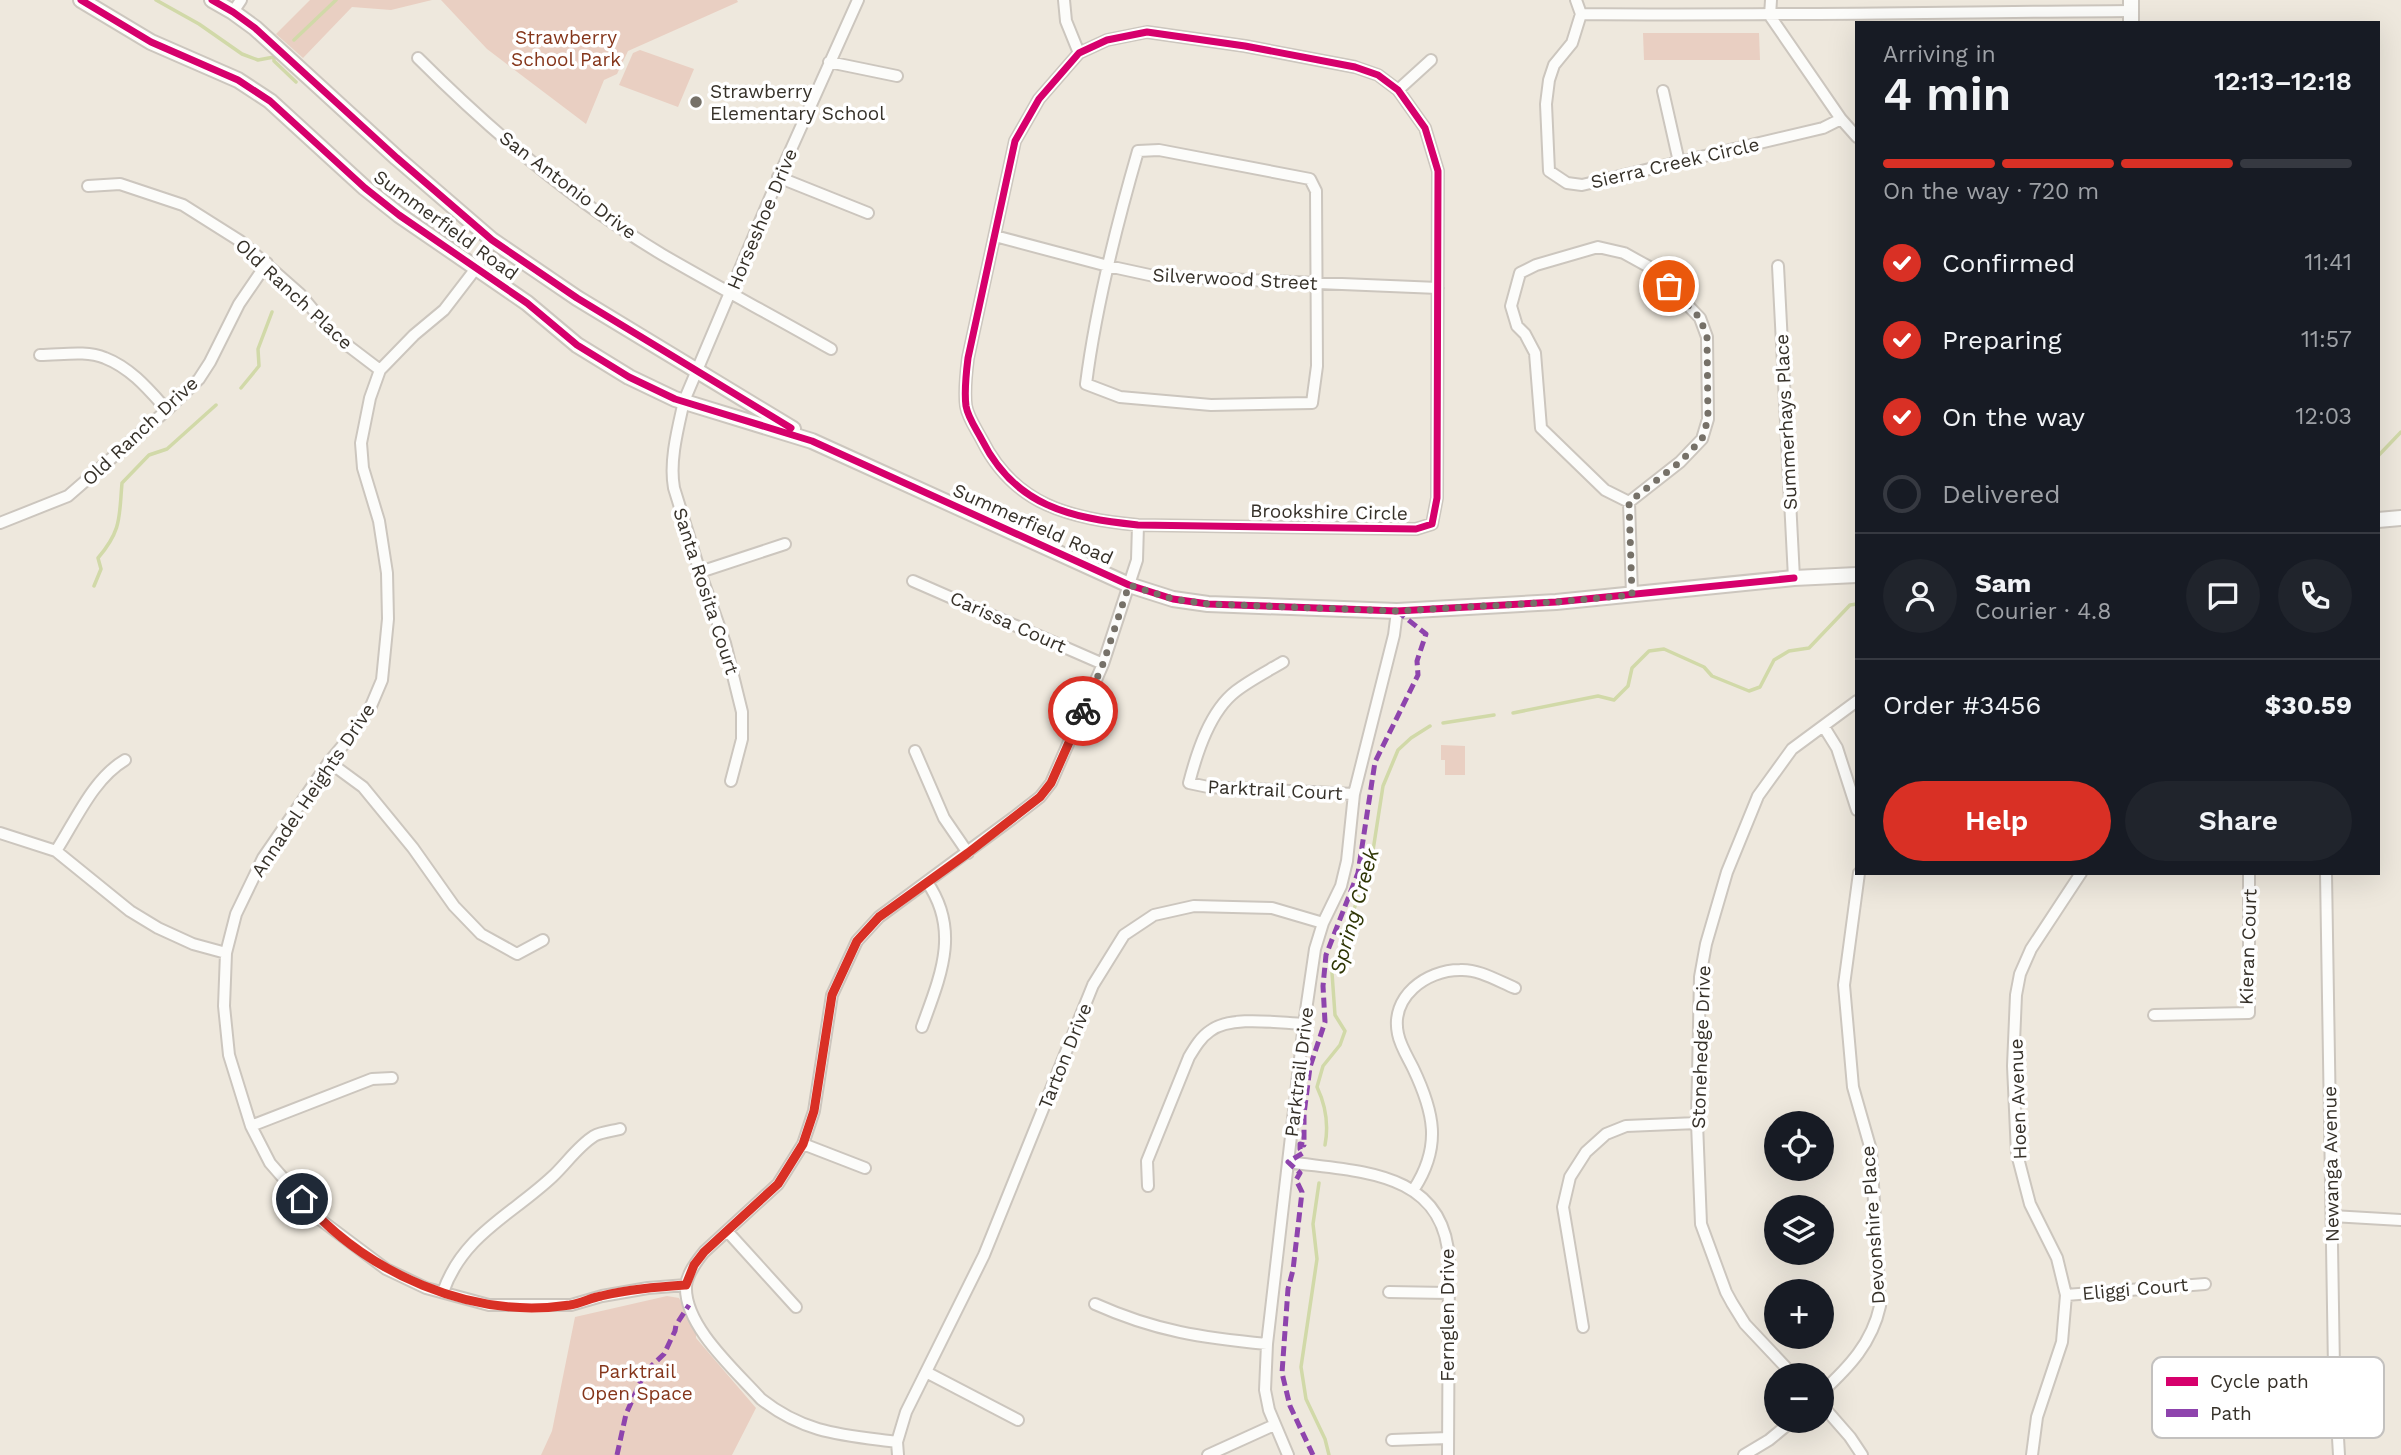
<!DOCTYPE html>
<html lang="en">
<head>
<meta charset="utf-8">
<style>
	body { margin:0; font-family:"Work Sans",sans-serif; background:#20242c; color:#f1f3f6; height:100vh; display:flex; flex-direction:column; font-size:26px; white-space:nowrap }
	* { box-sizing:border-box; margin:0 }
	p { font-size:23px; color:#9ea1a6 }
	.icon { flex:none; width:38px; height:38px; fill:none; stroke:currentColor; stroke-width:2; stroke-linecap:round; stroke-linejoin:round }
	.map { position:relative; flex:1; overflow:hidden }
	.panel { position:absolute; left:1855px; top:21px; width:525px; height:854px; display:flex; flex-direction:column; background:#171b24; border-radius:0px; box-shadow:0 7px 28px #0002 }
	.panel>* { flex:none }
	.buttons { position:absolute; left:1764px; top:1111px; display:grid; gap:14px }
	.buttons a { display:grid; place-items:center; width:70px; height:70px; border-radius:50%; background:#171b24; box-shadow:0 7px 28px #0002; font-size:35px }
	.pin { position:absolute; display:grid; place-items:center; width:60px; height:60px; color:#fff; margin:-30px; border:4px solid #fff; border-radius:50%; box-shadow:0 2px 7px #0007 }
	.courier { position:absolute; display:grid; place-items:center; width:70px; height:70px; margin:-35px; border:5px solid #d93025; border-radius:50%; background:#fff; color:#222; box-shadow:0 2px 9px #0007 }
	.headline em { font-style:normal; font-weight:600 }
	.headline div { display:flex; flex-direction:column-reverse }
	.headline { display:flex; align-items:center; justify-content:space-between; height:119px; padding:0 28px }
	h1 { font-size:46px; font-weight:600; line-height:52px }
	.bar { display:grid; grid-template-columns:repeat(4,1fr); gap:10px 7px; align-content:center; height:84px; padding:0 28px }
	.bar i { height:9px; border-radius:5px; background:#363941 }
	.bar .on { background:#d93025 }
	.bar p { grid-column:span 4 }
	.line { display:flex; align-items:center; gap:18px; padding:0 28px; border-top:2px solid #363941 }
	.line div { flex:1 }
	.round { display:grid; place-items:center; flex:none; width:74px; height:74px; border-radius:37px; background:#20242c }
	ol { padding:0 28px; list-style:none }
	li { display:flex; align-items:center; gap:21px; height:77px }
	li p { margin-inline-start:auto }
	li .icon { padding:7px; border-radius:50%; background:#d93025; color:#fff; stroke-width:4 }
	li:last-child { color:#9ea1a6 }
	li i { width:38px; height:38px; border:4px solid #363941; border-radius:50% }
	.action { display:flex; gap:14px; margin-top:auto; padding:14px 28px }
	.action a { flex:1; height:80px; border-radius:42px; background:#d93025; color:#fff; font-size:28px; font-weight:600; line-height:80px; text-align:center }
	.action a+a { background:#20242c; color:#f1f3f6 }
	.map>svg:first-child { display:block }
	.green { fill:#e9cfc2 }
	.lines { fill:none; stroke-linecap:round; stroke-linejoin:round }
	.stream { stroke:#d1d9a8; stroke-width:3.5 }
	.minor-casing { stroke:#ccc6be; stroke-width:14 }
	.tertiary-casing { stroke:#ccc6be; stroke-width:18 }
	.minor { stroke:#fcfcfa; stroke-width:10 }
	.tertiary { stroke:#fcfcfa; stroke-width:14 }
	.quiet { stroke:#8e44ad; stroke-width:5; stroke-dasharray:10 5; stroke-linecap:butt }
	.cycleway-casing { stroke:#fff; stroke-width:11 }
	.cycleway { stroke:#d6006c; stroke-width:7 }
	.done { stroke:#767168; stroke-width:7; stroke-dasharray:0 12.6 }
	.route { stroke:#d93025; stroke-width:9 }
	.poi-dot { fill:#767168; stroke:#fff; stroke-width:2.5 }
	.labels { text-anchor:middle; dominant-baseline:central; stroke-width:7; stroke-linejoin:round; paint-order:stroke }
	.park-label { font-size:19px; fill:#85361b; stroke:#fff }
	.poi-label { font-size:19px; fill:#363129; stroke:#fff; text-anchor:start }
	.street-label { font-size:19px; fill:#363129; stroke:#fff }
	.water-label { font-size:21px; font-style:italic; fill:#2f3605; stroke:#fff }
	.key { fill:#fff; stroke:#c3c1bf; stroke-width:2 }
	.key-label { font-size:19px; fill:#363129 }
</style>
</head>
<body>
<div class="map">
<svg width="2401" height="1455" viewBox="0 0 2401 1455">
	<rect width="100%" height="100%" fill="#eee8dd"/>
	<!-- green -->
	<path class="green" d="M310,0H432L391,10L352,7L303,58L276,34Z
		M441,0H737L738,2L628,51L617,74L604,80L586,124L487,49Z
		M1643,33H1759L1760,60H1644Z
		M640,50L694,69L678,107L619,85L633,53Z
		M1441,745L1465,746V775H1445V760H1441Z
		M667,1296L679,1298L696,1330V1338L756,1408L732,1455H541L552,1431L575,1317Z"/>
	<g class="lines">
		<!-- stream -->
		<path class="stream" d="M156,0L199,24L242,54L258,60L274,57V61L296,82
			M294,40L336,0
			M241,388L259,366L258,349L272,312
			M2378,456L2401,432
			M94,586L101,569L98,558C122,530 119,517 122,483L149,455L167,449L216,405
			M1513,713L1598,696L1614,700L1628,686L1632,668L1649,651L1664,649L1704,667L1712,676L1749,691L1760,687L1774,660L1789,651L1809,648L1850,605L1857,604
			M1443,723L1494,715
			M1325,1145C1329,1124 1326,1106 1317,1087L1323,1066L1340,1045L1345,1031L1335,1015L1332,973L1372,857L1383,786L1398,750L1411,738L1430,726
			M1319,1183L1313,1224L1317,1259L1301,1367L1306,1399L1325,1439L1329,1455"/>
		<!-- minor casing -->
		<g class="minor-casing">
			<path id="minor" d="M1064,0L1066,21L1079,53
				M1576,0L1581,14C1764,16 1948,12 2131,11
				M1771,0L1770,16L1841,119L1857,137
				M233,12L241,0
				M1581,14L1572,43L1554,65L1549,80L1546,104L1549,171L1567,183L1582,185L1823,128L1841,119
				M1147,32L1245,46L1355,67L1378,75L1398,90L1425,128L1438,171L1437,498L1432,524L1416,529L1138,525C1070,518 1015,506 982,440C977,430 968,418 966,406C964,391 966,374 968,358L1015,141L1039,99L1079,53L1107,40Z
				M418,58C492,132 573,201 663,255C718,287 775,317 831,349
				M829,62L897,76
				M1398,90L1431,60
				M1663,91L1679,162
				M1159,150L1310,179L1316,191L1317,366L1312,403L1211,405L1120,397L1086,384C1096,305 1116,227 1138,151Z
				M778,177L868,213
				M88,186L120,184L183,205L240,241L300,294L334,335L380,370
				M995,236L1108,266L1154,276L1438,288
				M492,240L477,267L444,310L414,335L380,370L370,398L361,443L363,468L379,521L387,573L388,619L382,680L371,706L350,737L329,762L263,858L236,914L226,953L224,1006L229,1055L251,1126L270,1163L318,1218L386,1269L426,1288L489,1305H571L602,1296L648,1288L686,1285
				M1598,247L1624,253L1653,269L1700,318L1707,337L1708,419L1702,439L1680,462L1629,502L1605,490L1541,428L1535,353L1525,334L1517,326L1511,306L1520,273L1536,265Z
				M1778,266L1794,578
				M40,355C61,355 86,350 105,358C131,368 149,390 167,410
				M1629,502L1632,595
				M0,523L68,496L167,410L199,379L210,362L239,304L267,263
				M700,572L785,544
				M913,581L1103,664
				M1283,662C1268,671 1250,680 1236,691C1210,711 1197,752 1189,783L1208,787L1354,794
				M1824,727L1837,748L1857,810
				M915,751L944,818L968,853
				M329,762L363,787L413,848L454,906L481,934L517,954L543,940
				M731,781L742,739V712L725,643L700,572L674,488C669,461 678,428 684,401L784,165L858,0
				M0,833L56,851L130,911L158,928L193,944L226,953
				M56,851C76,820 93,779 125,760
				M2326,873L2334,1369L2339,1455
				M2154,1015L2249,1013V873
				M922,1027C940,977 961,931 927,882
				M251,1126L372,1079L392,1078
				M803,1144L865,1168
				M1288,1162C1357,1172 1445,1169 1449,1261L1448,1455
				M1148,1186L1147,1161L1189,1057C1195,1047 1201,1037 1210,1031C1231,1015 1278,1023 1304,1024
				M1414,1189C1442,1146 1434,1112 1413,1068C1408,1058 1400,1045 1398,1034C1390,997 1426,970 1460,970C1479,969 1498,981 1515,988
				M2332,1216L2401,1220
				M727,1231L796,1307
				M443,1292C463,1235 510,1216 552,1177C566,1164 578,1146 594,1136C601,1132 612,1131 620,1129
				M1389,1292L1447,1293
				M2066,1295L2205,1284
				M1095,1304C1155,1331 1203,1338 1267,1344
				M1583,1327L1563,1207L1570,1177L1586,1152L1606,1134L1626,1126L1697,1123
				M926,1372L1018,1420
				M1794,1376L1745,1324L1732,1303L1726,1292L1701,1224L1697,1123L1700,977L1706,944L1727,872L1758,796L1792,749L1857,701
				M1822,1392C1849,1367 1872,1343 1880,1306L1871,1150L1853,1087L1844,985L1859,873
				M1822,1405L1850,1437L1862,1455
				M1392,1440L1448,1438
				M897,1442C844,1435 805,1434 761,1399C736,1371 684,1326 686,1286C687,1274 696,1262 704,1252L778,1184L803,1144L814,1111L832,995L857,941L879,917L1013,818L1040,797L1051,783L1103,664L1137,560L1138,525
				M898,1455L897,1442L906,1412L984,1255L1093,985L1124,935L1154,915L1194,906L1272,908L1323,923
				M1208,1455L1274,1425
				M1288,1455L1269,1410L1265,1390L1267,1344L1304,1024L1315,949L1323,923L1341,886L1347,861L1354,794L1394,635L1397,611
				M1744,1455L1769,1440L1792,1421
				M2032,1455L2037,1417L2062,1342L2066,1295L2057,1258L2030,1204L2017,1154L2013,1066L2016,995L2020,974L2031,949L2081,873"/>
		</g>
		<!-- tertiary casing -->
		<g class="tertiary-casing">
			<path id="tertiary" d="M81,0L151,42L238,80L270,101L365,188L399,215L527,303L577,345L629,377L675,399L812,441L1129,585L1173,599L1208,604L1397,611L1556,602L1794,578L1857,575
				M212,0L233,12L255,28L397,158L492,240L577,298L793,429
				M2131,23V0
				M2378,520L2401,518"/>
		</g>
		<!-- minor -->
		<use href="#minor" class="minor"/>
		<!-- tertiary -->
		<use href="#tertiary" class="tertiary"/>
		<!-- quiet -->
		<path class="quiet" d="M617,1455L626,1414L635,1394L645,1372L664,1354L675,1331L676,1325L689,1305
			M1313,1455L1290,1406L1282,1373L1288,1289L1293,1270L1302,1192L1296,1180L1300,1173L1288,1162L1303,1153L1300,1149V1144L1304,1145V1114L1310,1067L1325,1022L1323,986L1326,955L1358,873L1375,762L1418,675L1417,661L1426,634L1397,611"/>
		<!-- cycleway casing -->
		<g class="cycleway-casing">
			<path id="cycleway" d="M81,0L151,42L238,80L270,101L365,188L399,215L527,303L577,345L629,377L675,399L812,441L1129,585L1173,599L1208,604L1397,611L1556,602L1794,578
				M212,0L233,12L255,28L397,158L492,240L577,298L791,428
				M1147,32L1245,46L1355,67L1378,75L1398,90L1425,128L1438,171L1437,498L1432,524L1416,529L1138,525C1070,518 1015,506 982,440C977,430 968,418 966,406C964,391 966,374 968,358L1015,141L1039,99L1079,53L1107,40Z"/>
		</g>
		<!-- cycleway -->
		<use href="#cycleway" class="cycleway"/>
	</g>
	<g class="lines">
		<!-- done -->
		<path class="done" d="M1083,711L1103,664L1129,585L1173,599L1208,604L1397,611L1556,602L1632,595L1629,502L1680,462L1702,439L1708,419L1707,337L1700,318L1669,286"/>
		<!-- route -->
		<path class="route" d="M302,1199C366,1273 471,1320 570,1305C581,1303 591,1298 601,1296C629,1289 658,1287 686,1285L694,1265L704,1252L778,1184L803,1144L814,1111L832,995L857,941L879,917L968,853L1040,797L1051,783L1083,711"/>
	</g>
	<!-- markers -->
	<circle class="poi-dot" cx="696" cy="102" r="7"/>
	<g class="labels">
		<!-- park labels -->
		<g class="park-label">
			<text x="566" y="37">Strawberry<tspan x="566" dy="22">School Park</tspan></text>
			<text x="637" y="1371">Parktrail<tspan x="637" dy="22">Open Space</tspan></text>
		</g>
		<!-- poi labels -->
		<g class="poi-label">
			<text x="710" y="91">Strawberry<tspan x="710" dy="22">Elementary School</tspan></text>
		</g>
		<!-- street labels -->
		<g class="street-label">
			<text transform="translate(1675 163) rotate(-13)">Sierra Creek Circle</text>
			<text transform="translate(568 185) rotate(37)">San Antonio Drive</text>
			<text transform="translate(762 219) rotate(-67)">Horseshoe Drive</text>
			<text transform="translate(446 225) rotate(36)">Summerfield Road</text>
			<text transform="translate(1235 279) rotate(3)">Silverwood Street</text>
			<text transform="translate(294 294) rotate(43)">Old Ranch Place</text>
			<text transform="translate(1786 422) rotate(-93)">Summerhays Place</text>
			<text transform="translate(140 431) rotate(-43)">Old Ranch Drive</text>
			<text transform="translate(1329 512) rotate(1)">Brookshire Circle</text>
			<text transform="translate(1033 524) rotate(24)">Summerfield Road</text>
			<text transform="translate(706 591) rotate(72)">Santa Rosita Court</text>
			<text transform="translate(1008 622) rotate(24)">Carissa Court</text>
			<text transform="translate(313 790) rotate(-56)">Annadel Heights Drive</text>
			<text transform="translate(1275 790) rotate(3)">Parktrail Court</text>
			<text transform="translate(2248 947) rotate(-88)">Kieran Court</text>
			<text transform="translate(1701 1047) rotate(-88)">Stonehedge Drive</text>
			<text transform="translate(1065 1056) rotate(-68)">Tarton Drive</text>
			<text transform="translate(1299 1072) rotate(-83)">Parktrail Drive</text>
			<text transform="translate(2018 1099) rotate(-92)">Hoen Avenue</text>
			<text transform="translate(2331 1164) rotate(-91)">Newanga Avenue</text>
			<text transform="translate(1873 1225) rotate(-94)">Devonshire Place</text>
			<text transform="translate(2135 1289) rotate(-5)">Eliggi Court</text>
			<text transform="translate(1447 1315) rotate(-90)">Fernglen Drive</text>
		</g>
		<!-- water labels -->
		<g class="water-label">
			<text transform="translate(1354 911) rotate(-74)">Spring Creek</text>
		</g>
	</g>
	<!-- legend -->
	<rect x="2152" y="1357" width="232" height="81" rx="10" class="key"/>
	<rect x="2166" y="1377" width="32" height="9" fill="#d6006c"/>
	<rect x="2166" y="1409" width="32" height="8" fill="#8e44ad"/>
	<g class="key-label">
		<text x="2210" y="1388">Cycle path</text>
		<text x="2210" y="1420">Path</text>
	</g>
</svg>
<div class="buttons">
<a><svg class="icon" aria-label="locate" viewBox="0 0 24 24"><circle cx="12" cy="12" r="6"/><path d="M12 2v4M12 18v4M2 12h4M18 12h4"/></svg></a>
<a><svg class="icon" aria-label="layers" viewBox="0 0 24 24"><path d="M12 4l9 5-9 5-9-5zM3 14l9 5 9-5"/></svg></a>
<a>+</a>
<a>−</a>
</div>
<div class="pin" style="left:1669px;top:286px;background:#ea580c"><svg class="icon" aria-label="bag" viewBox="0 0 24 24"><path d="M5 8h14l-1 12H6zM9 8a3 3 0 0 1 6 0"/></svg></div>
<div class="pin" style="left:302px;top:1199px;background:#1f2937"><svg class="icon" aria-label="home" viewBox="0 0 24 24"><path d="M3 11l9-7 9 7M6 9v11h12V9"/></svg></div>
<div class="courier" style="left:1083px;top:711px"><svg class="icon" aria-label="bike" viewBox="0 0 24 24"><circle cx="6" cy="16" r="4"/><circle cx="18" cy="16" r="4"/><path d="M6 16l4-8h5l3 8M10 8l3 8H6M13 5h3"/></svg></div>
<section class="panel">
<div class="headline"><div><h1>4 min</h1><p>Arriving in</p></div><em>12:13–12:18</em></div>
<div class="bar"><i class="on"></i><i class="on"></i><i class="on"></i><i></i><p>On the way · 720 m</p></div>
<ol>
<li><svg class="icon" aria-label="check" viewBox="0 0 24 24"><path d="M5 12l5 5 9-10"/></svg>Confirmed<p>11:41</p></li>
<li><svg class="icon" aria-label="check" viewBox="0 0 24 24"><path d="M5 12l5 5 9-10"/></svg>Preparing<p>11:57</p></li>
<li><svg class="icon" aria-label="check" viewBox="0 0 24 24"><path d="M5 12l5 5 9-10"/></svg>On the way<p>12:03</p></li>
<li><i></i>Delivered</li>
</ol>
<div class="line" style="height:126px"><a class="round"><svg class="icon" aria-label="person" viewBox="0 0 24 24"><circle cx="12" cy="8" r="4"/><path d="M4 21q1-7 8-7t8 7"/></svg></a><div><b>Sam</b><p>Courier · 4.8</p></div><a class="round"><svg class="icon" aria-label="chat" viewBox="0 0 24 24"><path d="M4 5h16v11H9l-5 4z"/></svg></a><a class="round"><svg class="icon" aria-label="phone" viewBox="0 0 24 24"><path d="M5 4h4l2 5-3 2q2 4 5 5l2-3 5 2v4C11 20 4 13 5 4z"/></svg></a></div>
<div class="line" style="height:91px"><div>Order #3456</div><b>$30.59</b></div>
<div class="action"><a>Help</a><a>Share</a></div>
</section>
</div>
</body>
</html>
